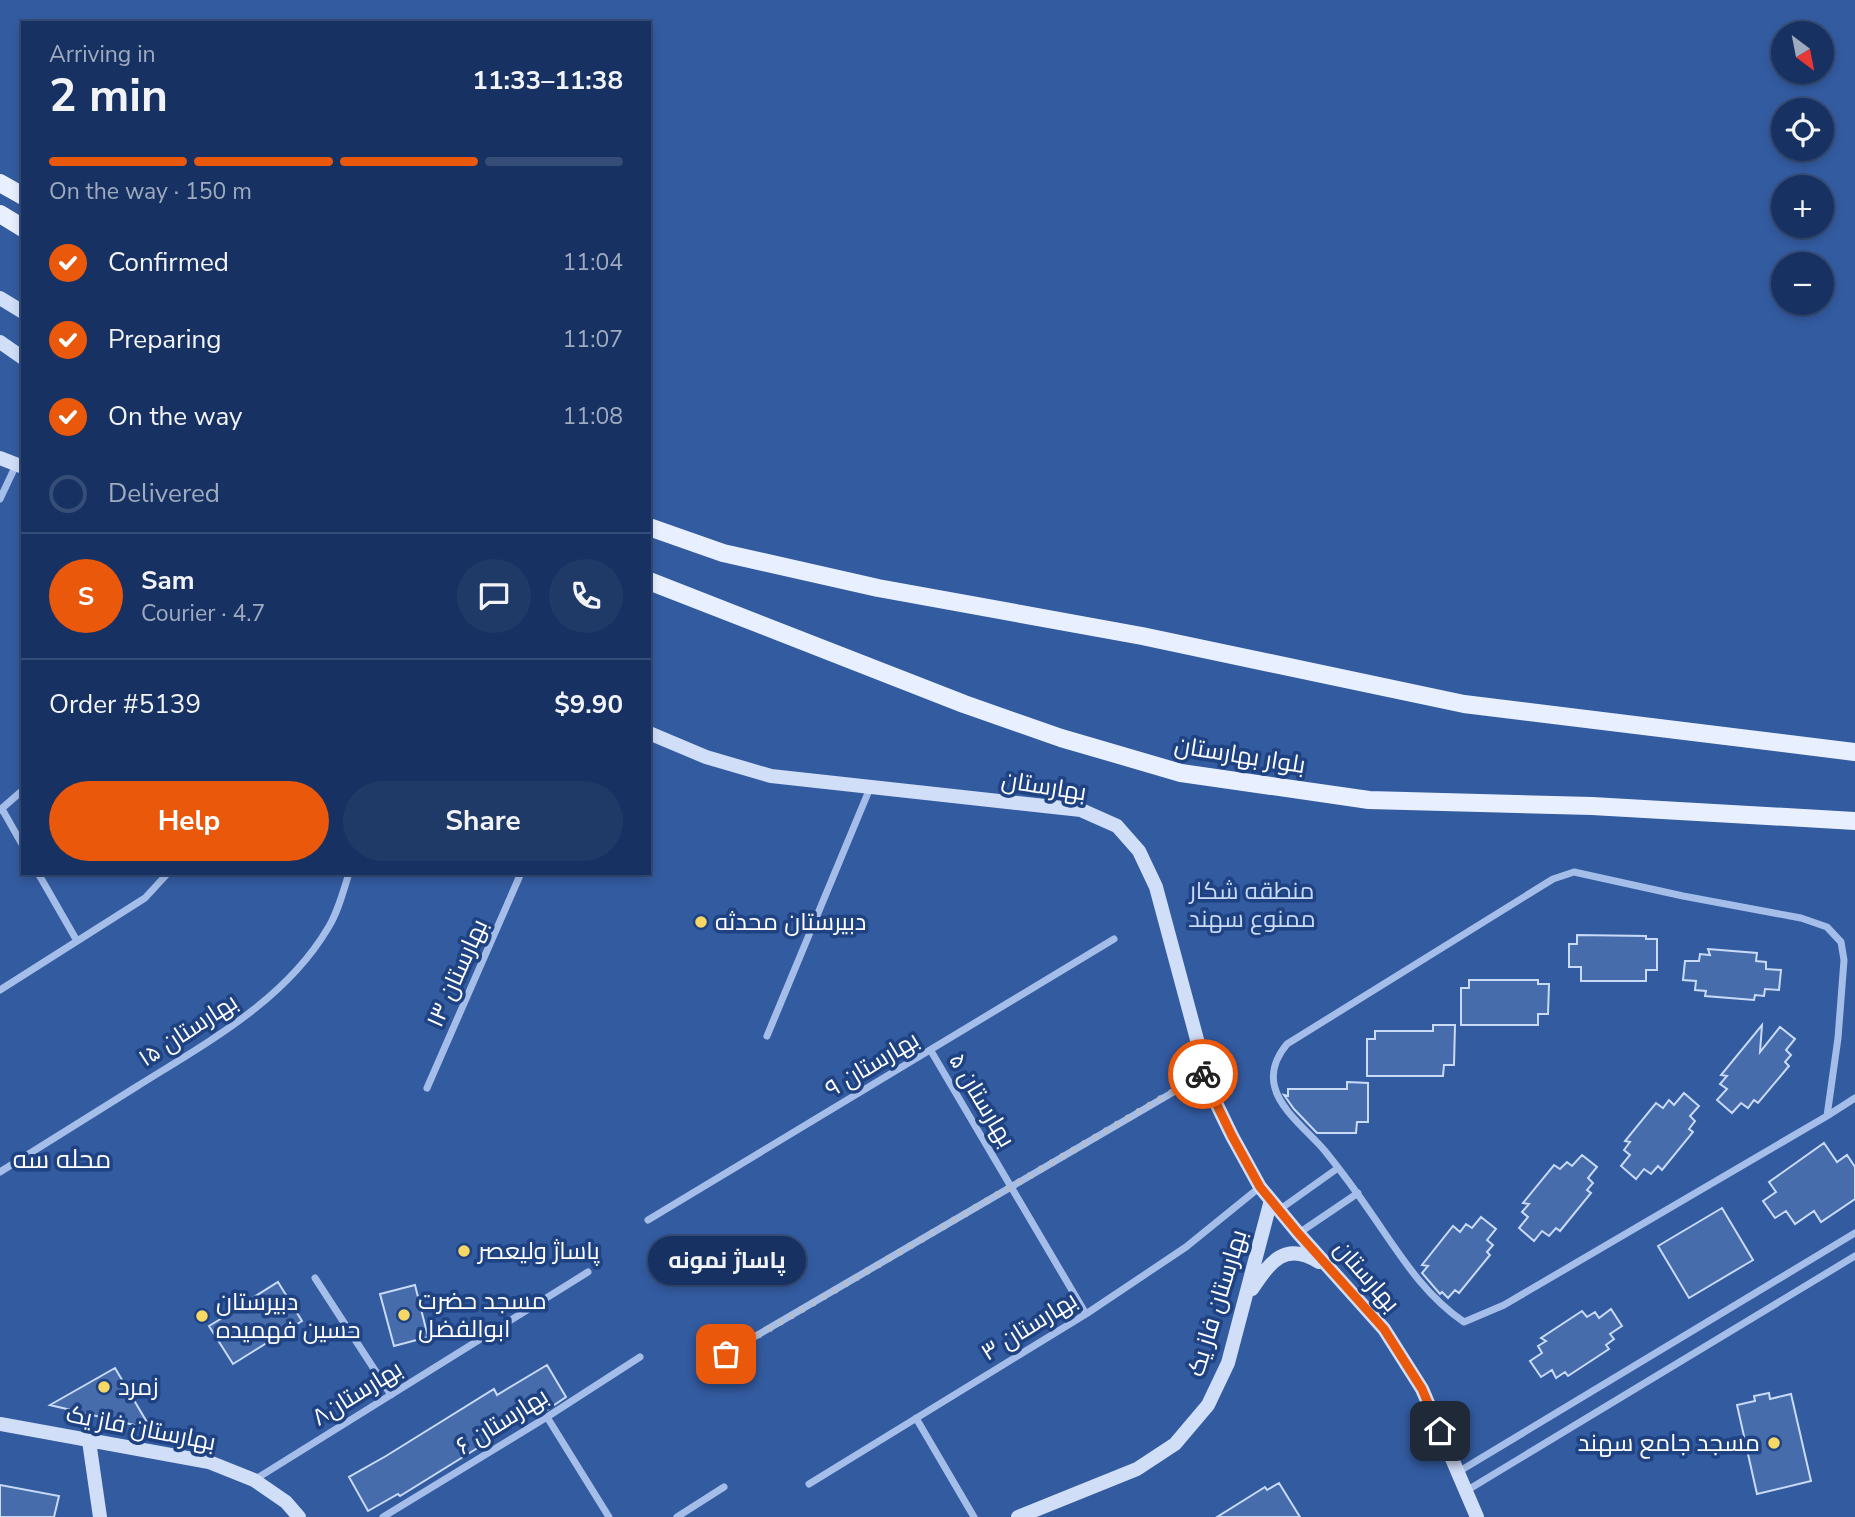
<!DOCTYPE html>
<html lang="en">
<head>
<meta charset="utf-8">
<style>
	body { margin:0; font-family:"Nunito Sans",Cairo,sans-serif; background:#203a68; color:#f1f3f6; height:100vh; display:flex; flex-direction:column; font-size:26px; white-space:nowrap }
	* { box-sizing:border-box; margin:0 }
	p { font-size:23px; color:#9eaabe }
	.icon { flex:none; width:38px; height:38px; fill:none; stroke:currentColor; stroke-width:2; stroke-linecap:round; stroke-linejoin:round }
	.map { position:relative; flex:1; overflow:hidden }
	.sheet { position:absolute; left:21px; top:21px; width:630px; height:854px; display:flex; flex-direction:column; background:#173262; border-radius:0px; box-shadow:0 4px 10px #0003,0 0 0 2px #364d77 }
	.sheet>* { flex:none }
	.needle { width:46px; rotate:148deg }
	.controls { position:absolute; left:1771px; top:21px; display:grid; gap:14px }
	.controls a { display:grid; place-items:center; width:63px; height:63px; border-radius:50%; background:#173262; box-shadow:0 4px 10px #0003,0 0 0 2px #364d77; font-size:35px }
	.pin { position:absolute; display:grid; place-items:center; width:60px; height:60px; color:#fff; margin:-30px; border-radius:14px; box-shadow:0 4px 10px #0006 }
	.courier { position:absolute; display:grid; place-items:center; width:70px; height:70px; margin:-35px; border:5px solid #ea580c; border-radius:50%; background:#fff; color:#222; box-shadow:0 2px 9px #0007 }
	.bubble { position:absolute; height:49px; border-radius:24px; background:#173262; box-shadow:0 4px 10px #0003,0 0 0 2px #364d77; font-size:23px; font-weight:700; line-height:49px; text-align:center }
	.summary em { font-style:normal; font-weight:700 }
	.summary div { display:flex; flex-direction:column-reverse }
	.summary { display:flex; align-items:center; justify-content:space-between; height:119px; padding:0 28px }
	h1 { font-size:46px; font-weight:700; line-height:52px }
	.bar { display:grid; grid-template-columns:repeat(4,1fr); gap:10px 7px; align-content:center; height:84px; padding:0 28px }
	.bar i { height:9px; border-radius:5px; background:#364d77 }
	.bar .selected { background:#ea580c }
	.bar p { grid-column:span 4 }
	.line { display:flex; align-items:center; gap:18px; padding:0 28px; border-top:2px solid #364d77 }
	.line div { flex:1 }
	.round { display:grid; place-items:center; flex:none; width:74px; height:74px; border-radius:37px; background:#203a68 }
	ol { padding:0 28px; list-style:none }
	li { display:flex; align-items:center; gap:21px; height:77px }
	li p { margin-inline-start:auto }
	li .icon { padding:7px; border-radius:50%; background:#ea580c; color:#fff; stroke-width:4 }
	li:last-child { color:#9eaabe }
	li i { width:38px; height:38px; border:4px solid #364d77; border-radius:50% }
	.cta { display:flex; gap:14px; margin-top:auto; padding:14px 28px }
	.cta a { flex:1; height:80px; border-radius:42px; background:#ea580c; color:#fff; font-size:28px; font-weight:700; line-height:80px; text-align:center }
	.cta a+a { background:#203a68; color:#f1f3f6 }
	.map>svg:first-child { display:block }
	.green { fill:#335ba0; fill-rule:evenodd }
	.building { fill:#476cab; stroke:#c9daf7; stroke-width:2 }
	.lines { fill:none; stroke-linecap:round; stroke-linejoin:round }
	.street { stroke:#a5bee9; stroke-width:7 }
	.secondary { stroke:#d0def7; stroke-width:14 }
	.primary { stroke:#e8effe; stroke-width:18 }
	.done { stroke:#b1bdd3; stroke-width:7; stroke-dasharray:0 12.6 }
	.route { stroke:#ea580c; stroke-width:9 }
	.poi-dot { fill:#f7d865; stroke:#1f4282; stroke-width:2.5 }
	.labels { text-anchor:middle; dominant-baseline:central; stroke-width:7; stroke-linejoin:round; paint-order:stroke }
	.street-label { font-size:24px; fill:#fff; stroke:#1f4282 }
	.park-label { font-size:24px; fill:#c9daf7; stroke:#1f4282 }
	.poi-label { font-size:24px; fill:#fff; stroke:#1f4282; text-anchor:start }
	.neighbourhood-label { font-size:26px; fill:#fff; stroke:#1f4282 }
</style>
</head>
<body>
<div class="map">
<svg width="1855" height="1517" viewBox="0 0 1855 1517">
	<rect width="100%" height="100%" fill="#1f4282"/>
	<!-- green -->
	<path class="green" d="M0,0H1855V1517H0ZM23,23H649V873H23ZM1783,33H1822V72H1783ZM1783,110H1822V149H1783ZM1783,187H1822V226H1783ZM1783,264H1822V303H1783Z"/>
	<!-- building -->
	<path class="building" d="M1577,935L1646,936V939H1657V970H1646V981H1581V967H1569V944H1577Z
		M1708,949L1757,953L1756,961L1766,962V969L1781,970L1779,990L1765,989L1764,996L1755,995L1754,1000L1705,996L1706,991L1695,990L1696,981L1683,980L1685,961H1699L1700,954L1710,955Z
		M1469,980H1538V984H1549L1548,1014H1538V1025H1461V988H1469Z
		M1433,1025H1455L1454,1065H1444L1443,1076H1367V1039H1375V1031H1433Z
		M1762,1025L1760,1052L1780,1027L1795,1039L1786,1050L1791,1055L1785,1062L1789,1066L1758,1103L1754,1100L1748,1108L1741,1103L1732,1113L1717,1100L1727,1089L1720,1084L1727,1076L1721,1075Z
		M1347,1082L1368,1083V1122H1357L1356,1133H1317L1294,1109L1284,1095L1288,1096V1089H1347Z
		M1684,1093L1699,1106L1690,1116L1695,1121L1689,1129L1693,1132L1662,1170L1658,1166L1651,1174L1644,1169L1636,1179L1621,1166L1630,1155L1624,1150L1630,1142L1625,1141L1656,1103L1663,1108L1669,1100L1674,1105Z
		M1824,1143L1837,1162L1847,1155L1855,1167V1199L1821,1222L1814,1211L1795,1224L1786,1211L1775,1218L1763,1201L1776,1192L1769,1182Z
		M1582,1155L1597,1167L1588,1178L1593,1183L1587,1190L1591,1193L1560,1231L1556,1228L1549,1236L1542,1231L1534,1241L1519,1228L1528,1217L1522,1212L1529,1204L1523,1203L1554,1165L1560,1169L1567,1162L1572,1166Z
		M1722,1208L1753,1260L1689,1298L1658,1246Z
		M1481,1217L1496,1229L1487,1240L1493,1245L1487,1252L1490,1255L1459,1293L1455,1290L1448,1298L1442,1292L1440,1294L1422,1273L1428,1266L1422,1265L1453,1226L1460,1232L1466,1224L1472,1228Z
		M278,1282L302,1321L233,1364L209,1326L232,1312L226,1302L240,1293L246,1302Z
		M415,1285L428,1337L394,1346L380,1294Z
		M1611,1309L1622,1326L1610,1334L1614,1339L1606,1345L1609,1349L1568,1376L1565,1372L1556,1378L1552,1370L1541,1377L1530,1361L1542,1353L1538,1346L1546,1341L1541,1338L1582,1311L1587,1317L1595,1312L1599,1318Z
		M547,1365L566,1397L541,1414L539,1410L400,1496L398,1494L368,1511L349,1477L386,1456L494,1389L497,1395Z
		M115,1368L151,1429L50,1405Z
		M1769,1393L1770,1399L1791,1394L1811,1481L1757,1494L1737,1405L1755,1401L1754,1396Z
		M1279,1483L1300,1517H1217L1265,1487L1267,1490Z
		M0,1485L59,1496L54,1517H0Z"/>
	<g class="lines">
		<!-- street -->
		<path class="street" d="M0,499L16,465
			M2,809L23,846
			M0,810L23,790
			M1574,872L1683,896L1801,918L1827,927L1841,942L1844,960L1838,1038L1827,1116L1504,1305L1464,1322C1424,1295 1400,1255 1373,1216C1358,1194 1342,1172 1325,1151C1310,1133 1281,1111 1275,1088C1270,1072 1277,1056 1287,1044L1553,879Z
			M38,873L77,941
			M0,990L145,898L168,873
			M767,1036L870,788
			M931,1051L1086,1314
			M427,1088L521,873
			M1827,1116L1855,1098
			M0,1172C45,1144 91,1115 136,1087C206,1043 285,1001 328,928C338,912 343,892 349,873
			M1279,1210L1338,1168
			M648,1220L1114,939
			M1299,1233L1358,1193
			M315,1278L391,1395
			M725,1354L1206,1073
			M547,1417L609,1517
			M916,1418L974,1517
			M1458,1472L1855,1233
			M254,1480L588,1272
			M809,1484L1086,1314L1186,1247L1260,1187
			M1466,1491L1855,1256
			M383,1517L547,1417L640,1357
			M677,1517L724,1487"/>
		<!-- secondary -->
		<path class="secondary" d="M0,298L23,312
			M0,342L23,358
			M0,458L23,467
			M649,733L706,757L771,776L1081,810L1117,826L1139,851L1156,887L1206,1073L1216,1103L1232,1136L1260,1187L1298,1233L1384,1329L1422,1389L1477,1517
			M1252,1289C1271,1261 1285,1241 1319,1262
			M0,1424L209,1462L254,1480L286,1502L299,1517
			M89,1441L100,1517
			M1018,1517L1137,1469L1175,1444L1208,1405L1228,1363L1271,1200"/>
		<!-- primary -->
		<path class="primary" d="M0,183L23,196
			M0,214L23,228
			M649,527L723,553L878,588L1142,636L1464,704L1855,752
			M649,581L964,704L1061,738L1181,773L1369,800L1592,806L1855,821"/>
	</g>
	<g class="lines">
		<!-- done -->
		<path class="done" d="M726,1354L1203,1074"/>
		<!-- route -->
		<path class="route" d="M1203,1074L1206,1073L1216,1103L1232,1136L1260,1187L1298,1233L1384,1329L1422,1389L1440,1431"/>
	</g>
	<!-- markers -->
	<g class="poi-dot">
		<circle cx="701" cy="922" r="7"/>
		<circle cx="464" cy="1251" r="7"/>
		<circle cx="404" cy="1315" r="7"/>
		<circle cx="202" cy="1316" r="7"/>
		<circle cx="104" cy="1387" r="7"/>
		<circle cx="1774" cy="1443" r="7"/>
	</g>
	<g class="labels">
		<!-- street labels -->
		<g class="street-label">
			<text transform="translate(1240 755) rotate(9)">بلوار بهارستان</text>
			<text transform="translate(1044 786) rotate(9)">بهارستان</text>
			<text transform="translate(457 973) rotate(-66)">بهارستان ۱۳</text>
			<text transform="translate(188 1030) rotate(-33)">بهارستان ۱۵</text>
			<text transform="translate(872 1064) rotate(-31)">بهارستان ۹</text>
			<text transform="translate(982 1100) rotate(59)">بهارستان ۵</text>
			<text transform="translate(1367 1276) rotate(49)">بهارستان</text>
			<text transform="translate(1217 1303) rotate(-73)">بهارستان فاز یک</text>
			<text transform="translate(1029 1326) rotate(-32)">بهارستان ۳</text>
			<text transform="translate(357 1393) rotate(-32)">بهارستان۸</text>
			<text transform="translate(502 1421) rotate(-32)">بهارستان ۶</text>
			<text transform="translate(141 1428) rotate(11)">بهارستان فاز یک</text>
		</g>
		<!-- park labels -->
		<g class="park-label">
			<text x="1252" y="891">منطقه شکار<tspan x="1252" dy="28">ممنوع سهند</tspan></text>
		</g>
		<!-- poi labels -->
		<g class="poi-label">
			<text x="715" y="922">دبیرستان محدثه</text>
			<text x="478" y="1251">پاساژ ولیعصر</text>
			<text x="418" y="1301">مسجد حضرت<tspan x="418" dy="28">ابوالفضل</tspan></text>
			<text x="216" y="1302">دبیرستان<tspan x="216" dy="28">حسین فهمیده</tspan></text>
			<text x="118" y="1387">زمرد</text>
			<text x="1760" y="1443" text-anchor="end">مسجد جامع سهند</text>
		</g>
		<!-- neighbourhood labels -->
		<g class="neighbourhood-label">
			<text x="62" y="1159">محله سه</text>
		</g>
	</g>
</svg>
<div class="controls">
<a><svg class="needle" viewBox="-14 -14 28 28"><path d="M0-13l5 13h-10z" fill="#e53935"/><path d="M0 13l5-13h-10z" fill="#9eaabe"/></svg></a>
<a><svg class="icon" aria-label="locate" viewBox="0 0 24 24"><circle cx="12" cy="12" r="6"/><path d="M12 2v4M12 18v4M2 12h4M18 12h4"/></svg></a>
<a>+</a>
<a>−</a>
</div>
<div class="pin" style="left:726px;top:1354px;background:#ea580c"><svg class="icon" aria-label="bag" viewBox="0 0 24 24"><path d="M5 8h14l-1 12H6zM9 8a3 3 0 0 1 6 0"/></svg></div>
<div class="pin" style="left:1440px;top:1431px;background:#1f2937"><svg class="icon" aria-label="home" viewBox="0 0 24 24"><path d="M3 11l9-7 9 7M6 9v11h12V9"/></svg></div>
<div class="courier" style="left:1203px;top:1074px"><svg class="icon" aria-label="bike" viewBox="0 0 24 24"><circle cx="6" cy="16" r="4"/><circle cx="18" cy="16" r="4"/><path d="M6 16l4-8h5l3 8M10 8l3 8H6M13 5h3"/></svg></div>
<div class="bubble" style="left:648px;top:1236px;width:158px">پاساژ نمونه</div>
<section class="sheet">
<div class="summary"><div><h1>2 min</h1><p>Arriving in</p></div><em>11:33–11:38</em></div>
<div class="bar"><i class="selected"></i><i class="selected"></i><i class="selected"></i><i></i><p>On the way · 150 m</p></div>
<ol>
<li><svg class="icon" aria-label="check" viewBox="0 0 24 24"><path d="M5 12l5 5 9-10"/></svg>Confirmed<p>11:04</p></li>
<li><svg class="icon" aria-label="check" viewBox="0 0 24 24"><path d="M5 12l5 5 9-10"/></svg>Preparing<p>11:07</p></li>
<li><svg class="icon" aria-label="check" viewBox="0 0 24 24"><path d="M5 12l5 5 9-10"/></svg>On the way<p>11:08</p></li>
<li><i></i>Delivered</li>
</ol>
<div class="line" style="height:126px"><b class="round" style="background:#ea580c;color:#fff">S</b><div><b>Sam</b><p>Courier · 4.7</p></div><a class="round"><svg class="icon" aria-label="chat" viewBox="0 0 24 24"><path d="M4 5h16v11H9l-5 4z"/></svg></a><a class="round"><svg class="icon" aria-label="phone" viewBox="0 0 24 24"><path d="M5 4h4l2 5-3 2q2 4 5 5l2-3 5 2v4C11 20 4 13 5 4z"/></svg></a></div>
<div class="line" style="height:91px"><div>Order #5139</div><b>$9.90</b></div>
<div class="cta"><a>Help</a><a>Share</a></div>
</section>
</div>
</body>
</html>
